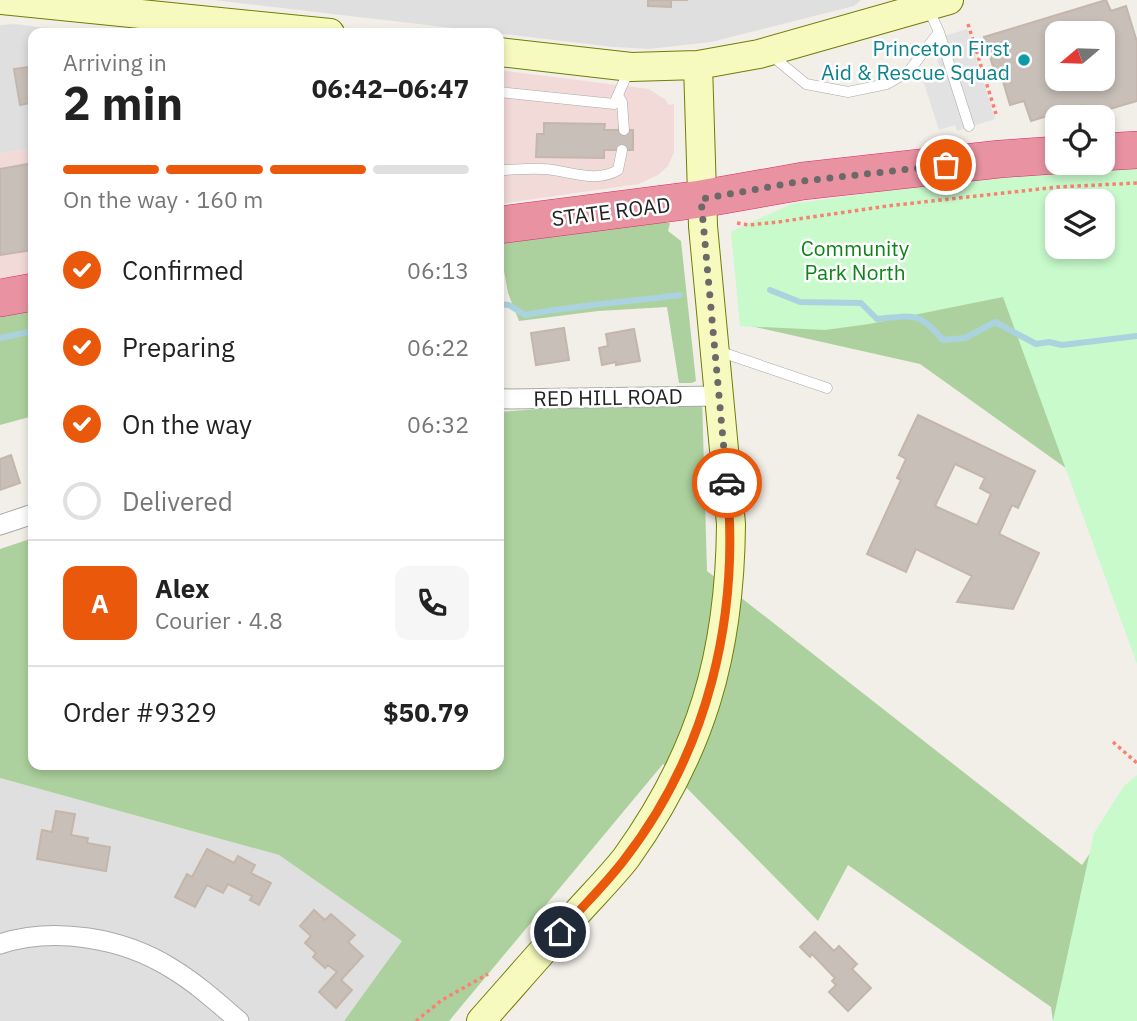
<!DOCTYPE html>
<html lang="en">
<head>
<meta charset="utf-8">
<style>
	body { margin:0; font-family:"IBM Plex Sans",sans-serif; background:#f6f6f6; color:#222; height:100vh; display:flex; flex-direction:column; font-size:26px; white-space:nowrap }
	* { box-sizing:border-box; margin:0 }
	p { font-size:23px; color:#767676 }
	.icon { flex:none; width:38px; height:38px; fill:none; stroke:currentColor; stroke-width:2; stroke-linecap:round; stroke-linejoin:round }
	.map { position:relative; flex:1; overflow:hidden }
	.panel { position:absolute; left:28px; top:28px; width:476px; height:742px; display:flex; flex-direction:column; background:#fff; border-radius:14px; box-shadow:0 4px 10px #0003 }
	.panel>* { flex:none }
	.needle { width:46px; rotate:251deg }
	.fabs { position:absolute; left:1045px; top:21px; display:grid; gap:14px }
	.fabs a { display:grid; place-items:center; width:70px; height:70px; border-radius:14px; background:#fff; box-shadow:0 4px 10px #0003; font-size:35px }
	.pin { position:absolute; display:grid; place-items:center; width:60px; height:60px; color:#fff; margin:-30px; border:4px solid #fff; border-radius:50%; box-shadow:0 2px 7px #0007 }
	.courier { position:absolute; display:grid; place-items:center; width:70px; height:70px; margin:-35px; border:5px solid #ea580c; border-radius:50%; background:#fff; color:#222; box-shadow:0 2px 9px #0007 }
	.overview em { font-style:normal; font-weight:800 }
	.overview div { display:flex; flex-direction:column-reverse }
	.overview { display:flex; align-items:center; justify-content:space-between; height:119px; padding:0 35px }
	h1 { font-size:46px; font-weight:800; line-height:52px }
	.bar { display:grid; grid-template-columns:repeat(4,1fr); gap:10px 7px; align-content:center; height:84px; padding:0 35px }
	.bar i { height:9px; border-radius:5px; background:#e0e0e0 }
	.bar .on { background:#ea580c }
	.bar p { grid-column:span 4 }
	.line { display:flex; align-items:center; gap:18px; padding:0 35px; border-top:2px solid #e0e0e0 }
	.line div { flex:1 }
	.round { display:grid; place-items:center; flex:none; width:74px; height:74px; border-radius:14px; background:#f6f6f6 }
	ol { padding:0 35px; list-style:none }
	li { display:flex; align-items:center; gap:21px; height:77px }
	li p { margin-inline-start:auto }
	li .icon { padding:7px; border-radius:50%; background:#ea580c; color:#fff; stroke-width:4 }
	li:last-child { color:#767676 }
	li i { width:38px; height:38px; border:4px solid #e0e0e0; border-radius:50% }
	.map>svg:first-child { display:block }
	.residential { fill:#e0dfdf }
	.commercial { fill:#f2dad9 }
	.forest { fill:#add19e }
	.park { fill:#c8facc; fill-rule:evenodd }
	.parking { fill:#e2e2e2 }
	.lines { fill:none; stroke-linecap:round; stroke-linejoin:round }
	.stream { stroke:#aad3df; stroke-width:6 }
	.building { fill:#c7bfb8; stroke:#c4b6ab; stroke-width:2; fill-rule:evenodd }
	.lane-casing { stroke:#a9a9a9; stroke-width:11 }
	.street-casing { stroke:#a9a9a9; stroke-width:21 }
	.secondary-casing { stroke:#707d05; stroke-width:30 }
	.highway-casing { stroke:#dc2a67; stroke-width:38 }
	.path { stroke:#fa8072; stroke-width:3.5; stroke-dasharray:3.5 3.5; stroke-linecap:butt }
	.lane { stroke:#fff; stroke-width:10 }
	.street { stroke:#fff; stroke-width:19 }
	.secondary { stroke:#f7fabf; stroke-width:28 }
	.highway { stroke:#e892a2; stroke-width:37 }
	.done { stroke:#6b6a68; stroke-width:7; stroke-dasharray:0 12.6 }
	.route { stroke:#ea580c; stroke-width:9 }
	.culture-dot { fill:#0f9aa8; stroke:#fff; stroke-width:2.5 }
	.labels { text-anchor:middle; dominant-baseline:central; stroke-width:5; stroke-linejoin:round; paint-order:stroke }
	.culture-label { font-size:21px; fill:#0d838f; stroke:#fff; text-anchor:end }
	.street-label { font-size:21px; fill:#222; stroke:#fff }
	.park-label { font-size:21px; fill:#0c8416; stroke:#fff }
</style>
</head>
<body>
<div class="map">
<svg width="1137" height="1021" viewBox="0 0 1137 1021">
	<rect width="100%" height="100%" fill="#f2efe9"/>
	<!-- residential -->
	<path class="residential" d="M214,0H861L854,6L711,42L649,49L614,47Z
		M15,24L84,33H132H33V148L0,153V25Z
		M0,778L279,855L403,941L344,1021H0Z"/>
	<!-- commercial -->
	<path class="commercial" d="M499,70L649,89L666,100L668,105L674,104V152L668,166L658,175L639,184L499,204Z
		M33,148V273L0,279V153Z"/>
	<!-- forest -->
	<path class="forest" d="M654,221L670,223L668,231L681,241L696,381L692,383H679L667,307L598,311L519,321L508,293L499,243Z
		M1057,247H1102L1126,511L920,364L751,326Z
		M33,311V416L0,425V316Z
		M702,397L707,571L1082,865L1126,800L1137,1021H1053L1051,1007L848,865L818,921L663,764L449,1021H344L402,941L279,855L0,778V549L33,538V765H499V412Z"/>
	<!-- park -->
	<path class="park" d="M1137,166V664L1003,297L869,324L825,330L740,326L731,232L791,204L1012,173ZM1057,201H1102V247H1057Z
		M1137,775V1021H1053L1094,833L1124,786Z"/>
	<!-- parking -->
	<path class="parking" d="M967,29L995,119L957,131L955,125L939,130L921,74L940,68L931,40Z"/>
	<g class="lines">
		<!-- stream -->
		<path class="stream" d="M770,290L800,302L861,303L877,319C914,316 917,310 943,340L965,338L995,322L1036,344L1049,342L1062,345L1137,336
			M499,304L509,305L525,315C576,305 628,302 680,295
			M0,338L33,331"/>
	</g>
	<!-- building -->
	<path class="building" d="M648,0H688H671V7L648,6Z
		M1106,0L1111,11L1126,6L1137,42V101L1086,116L1083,105L1031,121L1024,101L1010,105L1002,78L997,80L984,37ZM1057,33H1102V79H1057Z
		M28,67L29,70L33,69V109L31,110L30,103L20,105L14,69Z
		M544,123L605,124L604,130H633V150H604V158L536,157L537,134H544Z
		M33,163V250L0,255V169Z
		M564,328L569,360L536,365L531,333Z
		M634,329L640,361L616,365V362L602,365L599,348L608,346L606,334Z
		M918,415L1035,471L1018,508L1012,505L999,534L1039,553L1013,609L957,602L972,576L916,549L906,572L867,554L901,480L897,478L906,459L899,455ZM955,464L985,478L980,488L991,494L977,525L935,506Z
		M11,455L20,483L0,490V459Z
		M56,811L75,814L71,835L88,838L87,843L110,847L106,871L37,859L42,830L52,832Z
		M207,849L234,863L238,856L255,865L251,873L271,883L259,905L250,900L252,896L228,884L223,893L207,885L195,907L175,897L187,874L192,877Z
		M314,910L325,920L331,914L355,935L348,942L363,956L341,980L352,990L336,1008L319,992L337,972L328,965L325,968L313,957L316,953L305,943L311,936L300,926Z
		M815,932L834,951L839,946L857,964L852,969L871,988L848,1011L829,992L836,985L832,981L835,978L812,954L810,957L800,947Z"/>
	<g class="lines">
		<!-- lane casing -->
		<g class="lane-casing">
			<path id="lane" d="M929,10L939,32L969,126
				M771,55L806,84L848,92L887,84L909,71L939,32
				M499,92L614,104L629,70
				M619,97L622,102L624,130
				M499,170C513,170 528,168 543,169C568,170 595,184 618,170L622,150
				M718,351L827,388"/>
		</g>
		<!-- street casing -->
		<g class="street-casing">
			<path id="street" d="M499,399L717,396
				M0,525L33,514
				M0,944C54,926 123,938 171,968C196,983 217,1002 239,1021"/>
		</g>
		<!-- secondary casing -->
		<g class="secondary-casing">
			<path id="secondary" d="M2,0L330,33
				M499,52L631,67L698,65L759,54L949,0
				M481,1021C513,985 544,949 576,914C593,895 611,877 626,858C702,752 730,653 731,524L703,226L698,65"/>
		</g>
		<!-- highway casing -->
		<g class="highway-casing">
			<path id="highway" d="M1102,152L1137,150
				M499,225L701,199L803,181L1000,159L1057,155
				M0,298L33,292"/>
		</g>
		<!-- path -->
		<path class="path" d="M968,24L996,114
			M737,223L749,225L778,222L887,206L1058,187L1137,183
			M1113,742L1137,763
			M416,1021L442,1000L488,974"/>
		<!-- lane -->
		<use href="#lane" class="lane"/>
		<!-- street -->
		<use href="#street" class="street"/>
		<!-- secondary -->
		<use href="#secondary" class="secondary"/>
		<!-- highway -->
		<use href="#highway" class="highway"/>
	</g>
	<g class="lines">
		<!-- done -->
		<path class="done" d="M727,483L701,199L803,181L946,165"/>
		<!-- route -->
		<path class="route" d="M560,932C581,908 605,885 624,860C708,752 740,617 727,483"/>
	</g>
	<!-- markers -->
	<circle class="culture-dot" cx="1024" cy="60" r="7"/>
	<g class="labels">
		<!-- culture labels -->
		<g class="culture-label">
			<text x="1010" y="48">Princeton First<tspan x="1010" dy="24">Aid &amp; Rescue Squad</tspan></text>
		</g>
		<!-- street labels -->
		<g class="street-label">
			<text transform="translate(611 211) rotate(-7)">STATE ROAD</text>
			<text transform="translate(608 397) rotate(-1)">RED HILL ROAD</text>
		</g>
		<!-- park labels -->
		<g class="park-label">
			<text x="855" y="248">Community<tspan x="855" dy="24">Park North</tspan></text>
		</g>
	</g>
</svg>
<div class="fabs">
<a><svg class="needle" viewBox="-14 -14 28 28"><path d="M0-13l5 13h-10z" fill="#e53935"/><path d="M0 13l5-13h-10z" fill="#767676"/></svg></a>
<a><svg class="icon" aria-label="locate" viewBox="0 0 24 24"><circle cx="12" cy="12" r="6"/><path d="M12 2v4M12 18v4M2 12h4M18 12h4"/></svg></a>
<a><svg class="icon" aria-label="layers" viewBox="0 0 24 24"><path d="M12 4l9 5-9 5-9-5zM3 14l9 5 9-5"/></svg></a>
</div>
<div class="pin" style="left:946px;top:165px;background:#ea580c"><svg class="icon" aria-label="bag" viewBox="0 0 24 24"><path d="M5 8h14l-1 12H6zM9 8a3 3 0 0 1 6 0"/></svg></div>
<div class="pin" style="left:560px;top:932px;background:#1f2937"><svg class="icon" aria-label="home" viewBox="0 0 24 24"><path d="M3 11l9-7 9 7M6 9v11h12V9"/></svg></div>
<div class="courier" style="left:727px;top:483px"><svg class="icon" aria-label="car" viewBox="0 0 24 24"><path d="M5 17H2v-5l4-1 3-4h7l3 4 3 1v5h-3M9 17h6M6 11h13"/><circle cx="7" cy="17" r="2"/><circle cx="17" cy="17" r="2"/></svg></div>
<section class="panel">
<div class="overview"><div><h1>2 min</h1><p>Arriving in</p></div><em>06:42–06:47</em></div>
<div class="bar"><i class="on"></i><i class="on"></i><i class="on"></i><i></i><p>On the way · 160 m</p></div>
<ol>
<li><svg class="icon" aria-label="check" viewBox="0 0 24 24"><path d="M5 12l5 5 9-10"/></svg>Confirmed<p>06:13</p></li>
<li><svg class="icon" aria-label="check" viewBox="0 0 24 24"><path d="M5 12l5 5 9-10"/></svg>Preparing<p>06:22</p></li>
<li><svg class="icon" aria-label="check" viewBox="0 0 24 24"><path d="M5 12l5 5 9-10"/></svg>On the way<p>06:32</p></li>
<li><i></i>Delivered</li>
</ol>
<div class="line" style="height:126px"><b class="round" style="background:#ea580c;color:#fff">A</b><div><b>Alex</b><p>Courier · 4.8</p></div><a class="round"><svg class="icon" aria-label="phone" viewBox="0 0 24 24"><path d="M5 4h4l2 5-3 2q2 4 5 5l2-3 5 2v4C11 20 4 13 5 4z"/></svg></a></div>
<div class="line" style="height:91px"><div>Order #9329</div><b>$50.79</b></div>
</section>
</div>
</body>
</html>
